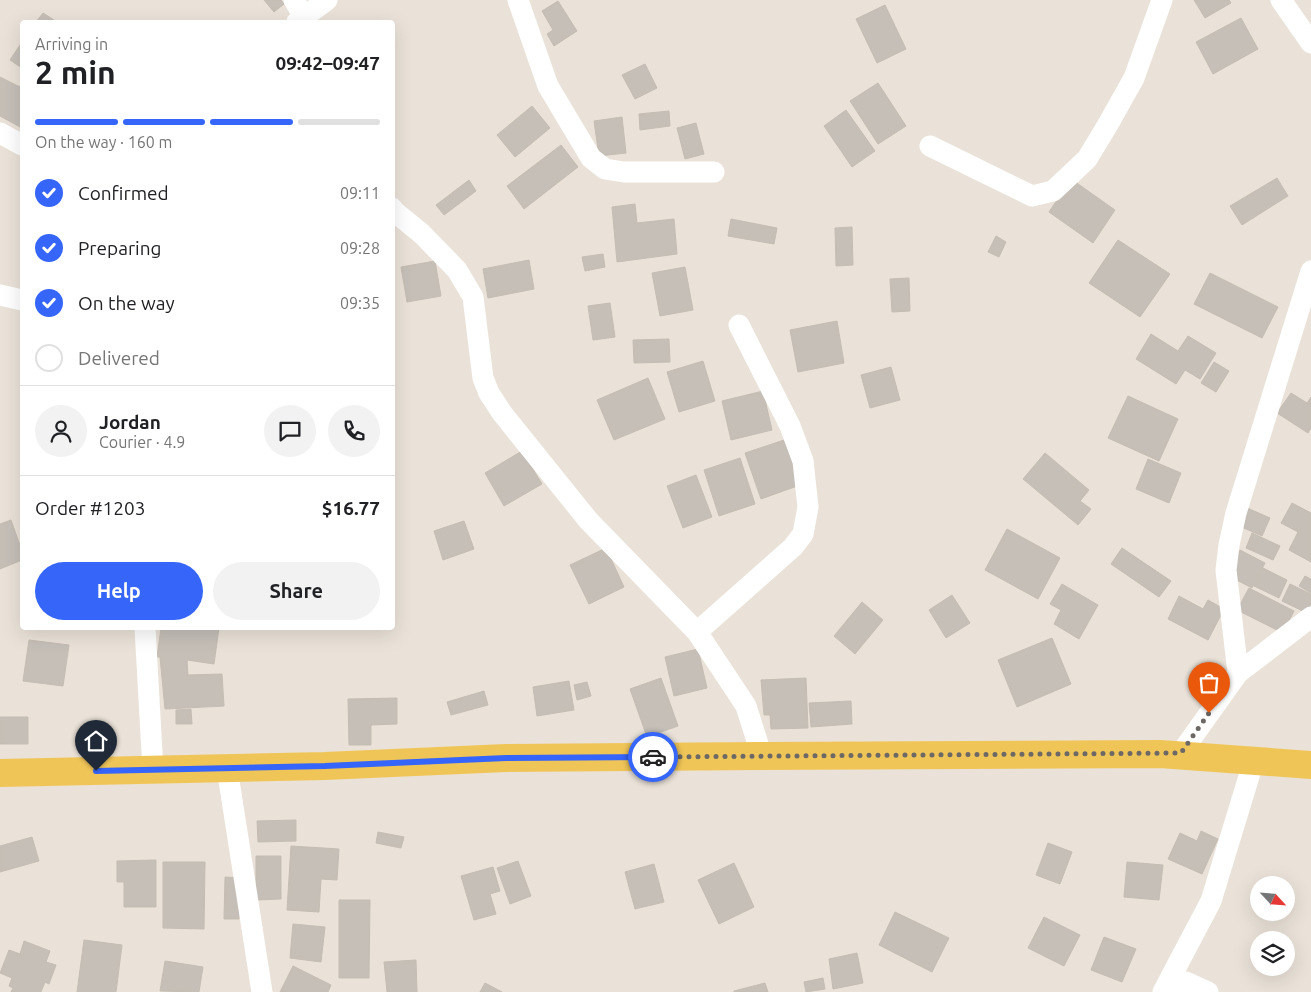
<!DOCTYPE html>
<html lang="en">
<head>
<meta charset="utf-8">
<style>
	body { margin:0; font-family:Ubuntu,sans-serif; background:#f2f2f2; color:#202124; height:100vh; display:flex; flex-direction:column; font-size:19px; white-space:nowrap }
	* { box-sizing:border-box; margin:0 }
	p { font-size:16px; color:#757577 }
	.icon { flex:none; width:28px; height:28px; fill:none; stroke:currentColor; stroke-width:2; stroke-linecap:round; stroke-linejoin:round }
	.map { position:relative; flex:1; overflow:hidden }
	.panel { position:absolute; left:20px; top:20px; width:375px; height:610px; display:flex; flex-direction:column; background:#fff; border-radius:5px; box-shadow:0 5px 20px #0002 }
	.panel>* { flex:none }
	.needle { width:32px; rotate:116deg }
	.fabs { position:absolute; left:1250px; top:876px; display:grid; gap:10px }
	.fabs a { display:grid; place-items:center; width:45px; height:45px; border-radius:50%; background:#fff; box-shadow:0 5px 20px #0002; font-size:25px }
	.pin { position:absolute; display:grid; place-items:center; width:42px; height:42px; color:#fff; margin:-51px -21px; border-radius:50% 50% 50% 0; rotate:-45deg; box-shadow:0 0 5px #0007 }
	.pin .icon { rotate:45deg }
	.courier { position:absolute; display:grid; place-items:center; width:50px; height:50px; margin:-25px; border:4px solid #3665f9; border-radius:50%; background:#fff; color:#222; box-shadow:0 1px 6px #0007 }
	.head em { font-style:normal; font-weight:700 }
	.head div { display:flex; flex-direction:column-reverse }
	.head { display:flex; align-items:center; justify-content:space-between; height:85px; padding:0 15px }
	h1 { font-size:32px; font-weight:700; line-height:38px }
	.bar { display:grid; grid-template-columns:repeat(4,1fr); gap:8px 5px; align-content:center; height:60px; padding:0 15px }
	.bar i { height:6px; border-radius:4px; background:#e0e0e0 }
	.bar .selected { background:#3665f9 }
	.bar p { grid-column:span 4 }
	.line { display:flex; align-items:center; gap:12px; padding:0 15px; border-top:1px solid #e0e0e0 }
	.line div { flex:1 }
	.round { display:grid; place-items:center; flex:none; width:52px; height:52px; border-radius:26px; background:#f2f2f2 }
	ol { padding:0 15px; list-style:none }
	li { display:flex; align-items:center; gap:15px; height:55px }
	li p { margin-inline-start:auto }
	li .icon { padding:5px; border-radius:50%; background:#3665f9; color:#fff; stroke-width:4 }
	li:last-child { color:#757577 }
	li i { width:28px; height:28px; border:2px solid #e0e0e0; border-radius:50% }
	.button { display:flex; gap:10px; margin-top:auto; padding:10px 15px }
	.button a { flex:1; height:58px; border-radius:30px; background:#3665f9; color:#fff; font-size:20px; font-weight:700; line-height:58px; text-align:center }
	.button a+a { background:#f2f2f2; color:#202124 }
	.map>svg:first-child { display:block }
	.building { fill:#c5bfb8; stroke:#c5bdb2 }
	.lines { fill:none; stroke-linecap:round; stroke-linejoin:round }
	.street { stroke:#fff; stroke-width:21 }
	.primary { stroke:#f0c558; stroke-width:28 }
	.done { stroke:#6b6865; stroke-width:5; stroke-dasharray:0 9 }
	.route { stroke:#3665f9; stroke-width:6 }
</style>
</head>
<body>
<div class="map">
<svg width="1311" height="992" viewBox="0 0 1311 992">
	<rect width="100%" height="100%" fill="#eae2d8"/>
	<!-- building -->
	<path class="building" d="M264,0H281L284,4L274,12Z
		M1194,0H1229L1231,3L1205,18Z
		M558,1L577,31L554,46L547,34L553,30L542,11Z
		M885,5L906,49L877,63L856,19Z
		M43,13L57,22H36Z
		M1241,18L1258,49L1213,74L1196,42Z
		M22,42V68L10,60Z
		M645,64L657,88L635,99L622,75Z
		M0,77L22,88V128L0,116Z
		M878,83L906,126L878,144L850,101Z
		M532,106L550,128L515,157L497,135Z
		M846,110L875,151L852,167L824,126Z
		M669,111L670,126L640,130L639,114Z
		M622,117L626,153L599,156L594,121Z
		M696,123L704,154L685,159L677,128Z
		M561,145L578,167L524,209L507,186Z
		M1277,178L1288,196L1242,225L1230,206Z
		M1071,179L1115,210L1093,243L1049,212Z
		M469,180L476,191L444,215L436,205Z
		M635,204L637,223L674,219L677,254L617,262L612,207Z
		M731,219L777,228L774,244L728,236Z
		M852,227L853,265L836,266L835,228Z
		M996,236L1006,242L999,257L988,252Z
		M1118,240L1170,274L1140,317L1089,283Z
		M603,254L605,267L585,271L582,257Z
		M529,260L534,289L488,298L483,269Z
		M435,261L441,296L407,302L401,267Z
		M685,267L693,310L660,316L652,273Z
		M1210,273L1278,307L1262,338L1194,304Z
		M909,278L910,311L892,312L890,279Z
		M610,303L615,337L593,340L588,306Z
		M837,321L844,363L798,372L790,330Z
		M1151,334L1178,351L1188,336L1216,353L1200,379L1185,370L1176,384L1136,359Z
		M669,339L670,362L634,363L633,340Z
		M703,361L715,401L679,412L667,372Z
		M1214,362L1229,371L1216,392L1201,383Z
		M891,367L900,400L870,408L861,375Z
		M648,378L665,419L614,440L597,400Z
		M763,391L772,430L731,440L722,401Z
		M1291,393L1307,403L1311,397V428L1308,433L1277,413Z
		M1128,396L1178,419L1159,461L1108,438Z
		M784,440L800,485L761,499L745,453Z
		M522,451L542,484L504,506L485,473Z
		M1045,453L1089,490L1080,501L1091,509L1078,525L1023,479Z
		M740,458L755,504L719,516L704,470Z
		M1148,459L1181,473L1169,503L1136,489Z
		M696,475L712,517L683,528L667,486Z
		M1292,503L1311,513V562L1289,550L1298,532L1281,523Z
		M1245,507L1270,518L1262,536L1237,525Z
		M11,520L22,551V560L0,569V524Z
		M464,521L474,549L443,560L434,531Z
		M1007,529L1060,558L1038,599L985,570Z
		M1252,533L1280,546L1273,560L1246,548Z
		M606,548L624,587L589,604L570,565Z
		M1122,548L1171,581L1159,597L1111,564Z
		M1240,550L1265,563L1252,588L1227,575Z
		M1263,568L1287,580L1279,598L1254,586Z
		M1305,576L1311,579V593L1299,586Z
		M1062,584L1098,605L1079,639L1054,624L1061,610L1050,604Z
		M1290,584L1311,594V604L1307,613L1282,601Z
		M1249,588L1294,611L1283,633L1237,610Z
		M952,595L970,623L946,638L929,610Z
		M1179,596L1203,609L1208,600L1224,609L1208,640L1168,619Z
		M862,602L883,620L855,654L834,636Z
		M161,628H219L214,664L187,660L188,675L222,674L224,706L165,709L160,657H157Z
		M1052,638L1071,684L1017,707L998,660Z
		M29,640L69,645L63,686L23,681Z
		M698,649L707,688L674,696L665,657Z
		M661,678L678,726L647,737L630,689Z
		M806,678L808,728L771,729L770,715H764L761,680Z
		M569,681L574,710L537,716L533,687Z
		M587,682L591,696L577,700L574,685Z
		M484,691L488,705L451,715L447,702Z
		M397,698V724L371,725V745H349L348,699Z
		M851,701L852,724L811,727L809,703Z
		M191,709L192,724H176V710Z
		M0,717H28V744H0Z
		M296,820V841L258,842L257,821Z
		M1201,831L1218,839L1202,874L1168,859L1180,833L1197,841Z
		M378,832L404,837L401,848L376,843Z
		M32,837L39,861L0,872V846Z
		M1048,843L1072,852L1060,884L1036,875Z
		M291,846L339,849L337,880L321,879L319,912L287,910Z
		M256,856H281V899L256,900Z
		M156,860V907H124V882H117V861Z
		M518,861L531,896L510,904L497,868Z
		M163,862H205L204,929L163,928Z
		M1127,862L1163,865L1159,900L1124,897Z
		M734,863L754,907L719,924L698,880Z
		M654,864L664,902L635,909L625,872Z
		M493,867L500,891L490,894L496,914L474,920L461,876Z
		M225,877L241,878L239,919H224Z
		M339,900H370L369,978H339Z
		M895,912L949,938L932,972L879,945Z
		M1044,917L1080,935L1064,966L1028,948Z
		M293,924L325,927L321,962L290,958Z
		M1104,937L1136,949L1122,982L1091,970Z
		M84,940L122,945L116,992H77Z
		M24,941L50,951L46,962L56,965L49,984L45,982L41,992H11L13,988L9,986L12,978L0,973L9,950L20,954Z
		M857,953L863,983L833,989L829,959Z
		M416,960L417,992H387L384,962Z
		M165,961L203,967L199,992L160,991Z
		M293,966L331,985L328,992H280Z
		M823,978L825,989L806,992L804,982Z
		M485,983L502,992H480Z
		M765,983L768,992H734V991Z"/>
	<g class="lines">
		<!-- street -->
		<path class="street" d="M294,0L307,22
			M518,0L548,86L591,158L605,169L624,172H714
			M1281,0L1311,43
			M297,22L327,0
			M0,133L22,145
			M930,146L1032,196L1053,191L1087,159L1107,126L1134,78L1162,0
			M392,208L395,212L422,234L457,270L473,297L483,378L489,393L502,413L588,520L697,632L746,706L758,744V756
			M0,295L22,300
			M145,628L153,770
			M697,632L793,547L803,534L808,507L803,461L790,426L739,325
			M1238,673L1226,570L1229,545L1236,513L1311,271
			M1167,754L1181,753L1238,673L1311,617
			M227,768L262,992
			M1163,992L1211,901L1254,760
			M1168,992L1186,982L1208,992"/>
		<!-- primary -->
		<path class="primary" d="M0,773L325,766L506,758L758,756L1160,754L1311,765"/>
	</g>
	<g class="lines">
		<!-- done -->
		<path class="done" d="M653,757L1181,753L1209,713"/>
		<!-- route -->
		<path class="route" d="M96,771L325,766L506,758L653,757"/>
	</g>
</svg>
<div class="fabs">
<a><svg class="needle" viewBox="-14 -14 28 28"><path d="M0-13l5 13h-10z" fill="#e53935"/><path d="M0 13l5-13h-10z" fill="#757577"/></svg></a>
<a><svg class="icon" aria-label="layers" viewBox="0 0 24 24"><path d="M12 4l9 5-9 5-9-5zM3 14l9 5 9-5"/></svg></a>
</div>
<div class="pin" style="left:1209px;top:713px;background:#ea580c"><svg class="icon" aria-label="bag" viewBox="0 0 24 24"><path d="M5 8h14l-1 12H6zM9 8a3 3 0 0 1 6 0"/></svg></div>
<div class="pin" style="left:96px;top:771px;background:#1f2937"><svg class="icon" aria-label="home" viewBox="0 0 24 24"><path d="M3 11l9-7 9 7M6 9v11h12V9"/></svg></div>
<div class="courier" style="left:653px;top:757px"><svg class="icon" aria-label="car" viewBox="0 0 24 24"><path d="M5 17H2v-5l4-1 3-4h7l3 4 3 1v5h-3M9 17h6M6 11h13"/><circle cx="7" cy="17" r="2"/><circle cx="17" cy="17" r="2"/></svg></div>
<section class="panel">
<div class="head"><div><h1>2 min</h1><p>Arriving in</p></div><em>09:42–09:47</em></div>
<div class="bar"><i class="selected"></i><i class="selected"></i><i class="selected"></i><i></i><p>On the way · 160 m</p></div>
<ol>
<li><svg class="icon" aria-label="check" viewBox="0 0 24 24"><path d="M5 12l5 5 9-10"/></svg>Confirmed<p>09:11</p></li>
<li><svg class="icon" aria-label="check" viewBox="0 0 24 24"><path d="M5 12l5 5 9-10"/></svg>Preparing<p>09:28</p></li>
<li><svg class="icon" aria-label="check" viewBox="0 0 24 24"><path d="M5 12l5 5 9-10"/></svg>On the way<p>09:35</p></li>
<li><i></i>Delivered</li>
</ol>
<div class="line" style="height:90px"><a class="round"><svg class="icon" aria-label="person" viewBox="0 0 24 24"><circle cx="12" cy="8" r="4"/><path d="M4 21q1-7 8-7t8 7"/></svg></a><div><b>Jordan</b><p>Courier · 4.9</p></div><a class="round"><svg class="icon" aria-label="chat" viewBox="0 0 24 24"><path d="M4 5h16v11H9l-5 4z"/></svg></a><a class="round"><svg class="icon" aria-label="phone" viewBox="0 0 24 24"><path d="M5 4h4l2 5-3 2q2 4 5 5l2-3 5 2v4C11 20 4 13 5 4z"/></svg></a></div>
<div class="line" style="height:65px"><div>Order #1203</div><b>$16.77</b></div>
<div class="button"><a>Help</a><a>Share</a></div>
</section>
</div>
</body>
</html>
